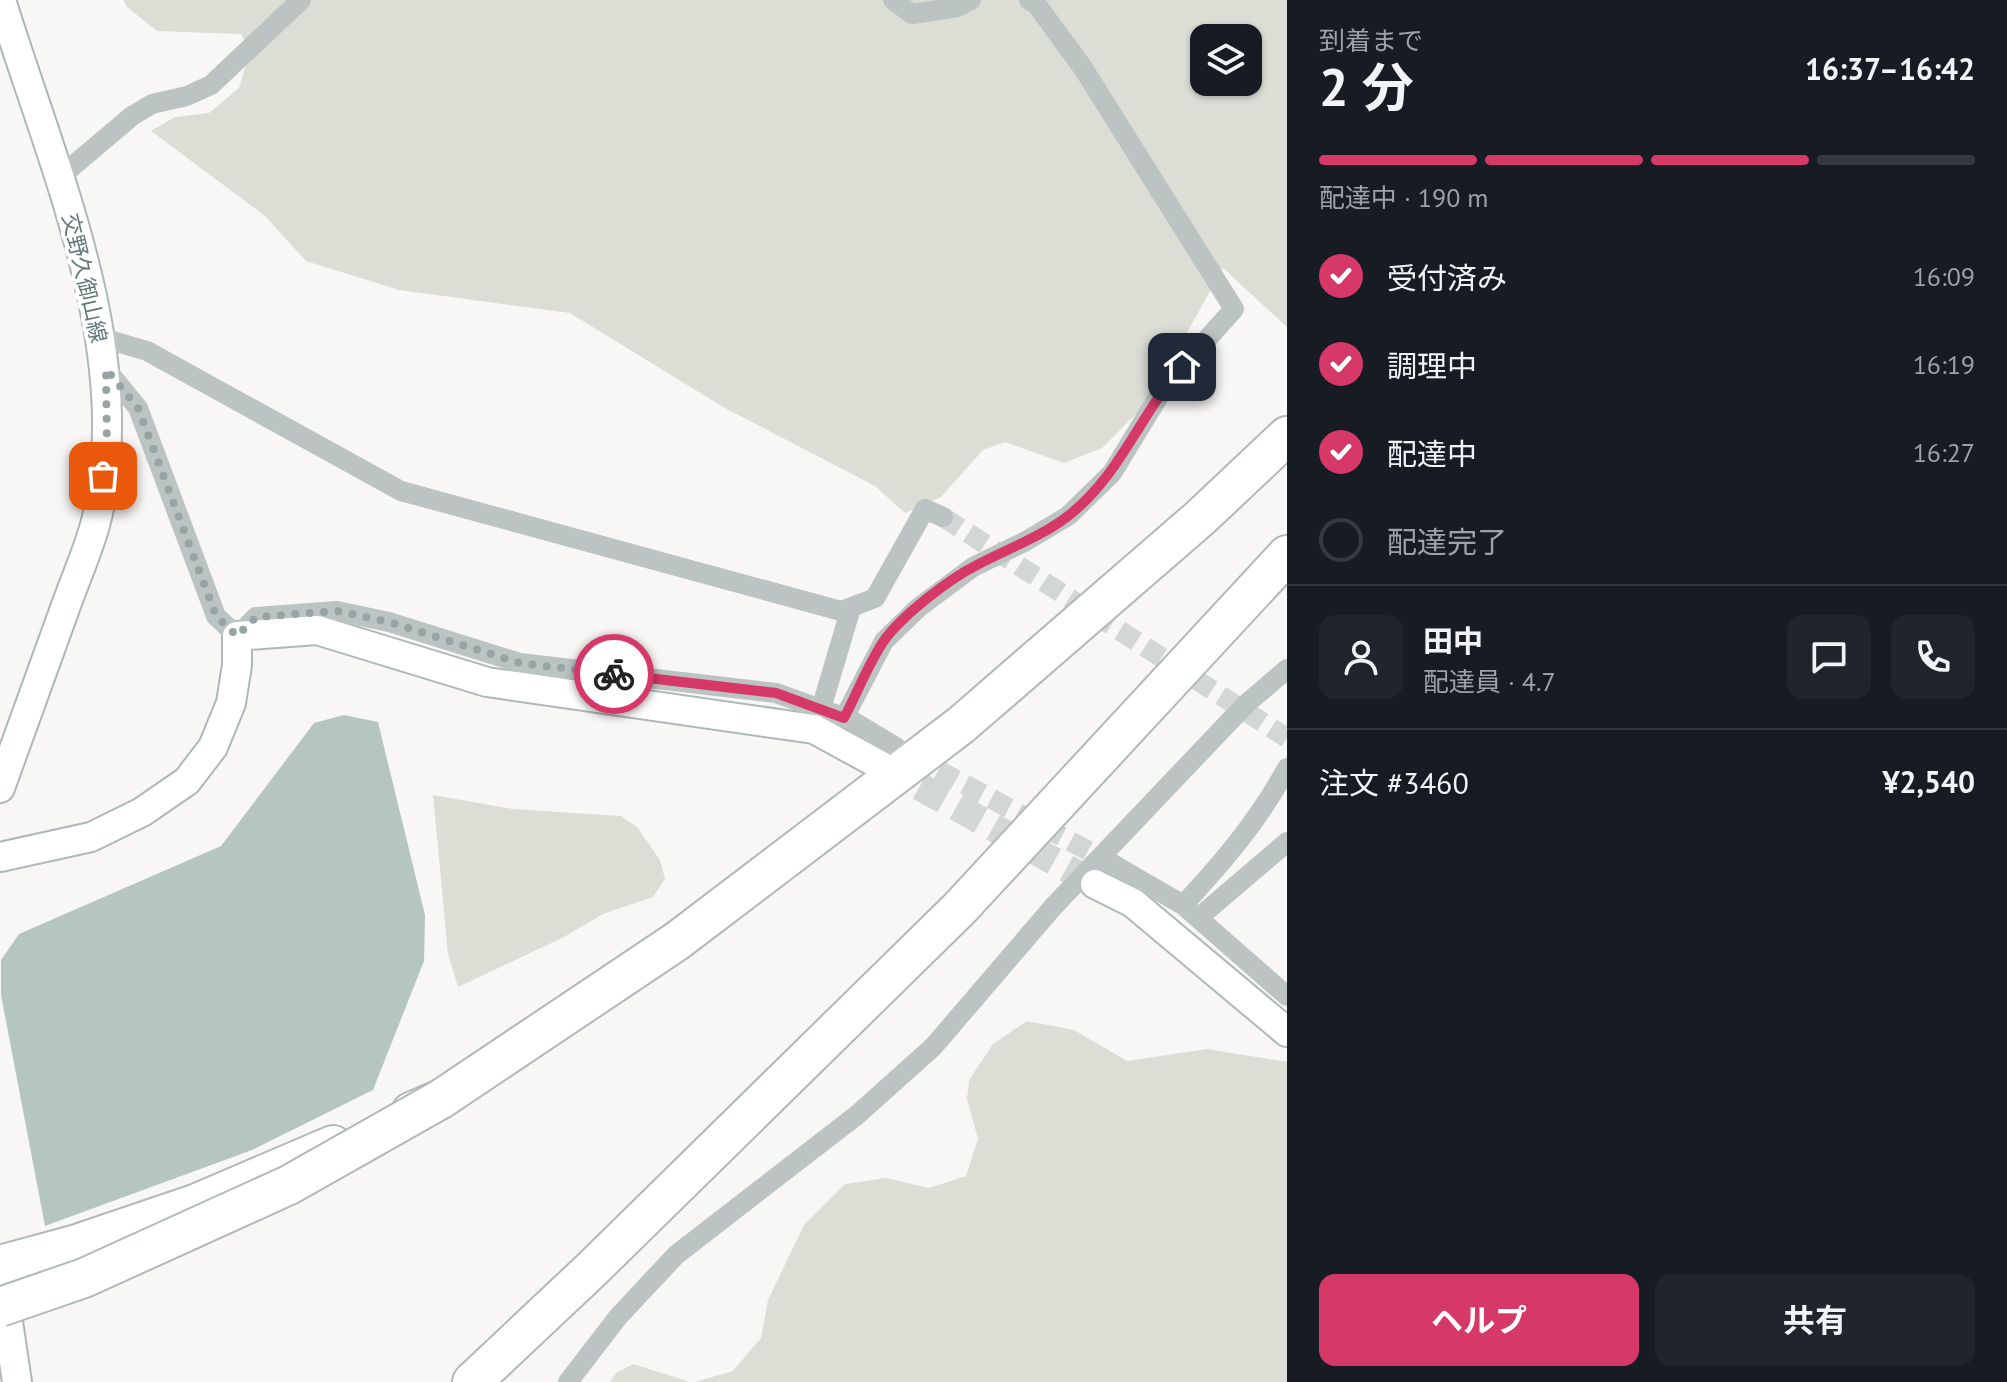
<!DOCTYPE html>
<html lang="ja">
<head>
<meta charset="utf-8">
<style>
	body { margin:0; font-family:"PT Sans","Noto Sans JP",sans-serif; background:#20242c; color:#f1f3f6; height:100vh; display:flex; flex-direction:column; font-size:30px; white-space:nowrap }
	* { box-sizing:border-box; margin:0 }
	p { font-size:26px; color:#9ea1a6 }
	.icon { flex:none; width:44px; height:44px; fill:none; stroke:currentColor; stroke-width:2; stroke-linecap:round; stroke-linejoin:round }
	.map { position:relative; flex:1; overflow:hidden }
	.details { display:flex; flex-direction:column; background:#171b24; width:720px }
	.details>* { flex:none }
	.fabs { position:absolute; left:1190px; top:24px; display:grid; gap:16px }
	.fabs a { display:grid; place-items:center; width:72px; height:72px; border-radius:16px; background:#171b24; box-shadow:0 2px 6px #0004; font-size:40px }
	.pin { position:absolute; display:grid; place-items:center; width:68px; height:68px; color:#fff; margin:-34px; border-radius:16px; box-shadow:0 4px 12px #0006 }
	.courier { position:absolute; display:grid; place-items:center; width:80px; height:80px; margin:-40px; border:6px solid #d63867; border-radius:50%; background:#fff; color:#222; box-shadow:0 2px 10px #0007 }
	.headline em { font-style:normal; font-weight:700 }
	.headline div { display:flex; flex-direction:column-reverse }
	.headline { display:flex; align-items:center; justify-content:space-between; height:136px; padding:0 32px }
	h1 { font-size:52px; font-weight:700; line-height:60px }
	.bar { display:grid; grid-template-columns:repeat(4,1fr); gap:12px 8px; align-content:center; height:96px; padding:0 32px }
	.bar i { height:10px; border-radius:6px; background:#363941 }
	.bar .on { background:#d63867 }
	.bar p { grid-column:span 4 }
	.line { display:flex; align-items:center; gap:20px; padding:0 32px; border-top:2px solid #363941 }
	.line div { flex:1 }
	.round { display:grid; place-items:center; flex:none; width:84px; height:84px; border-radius:16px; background:#20242c }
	ol { padding:0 32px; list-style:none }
	li { display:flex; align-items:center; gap:24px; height:88px }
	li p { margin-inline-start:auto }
	li .icon { padding:8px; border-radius:50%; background:#d63867; color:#fff; stroke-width:4 }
	li:last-child { color:#9ea1a6 }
	li i { width:44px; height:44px; border:4px solid #363941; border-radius:50% }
	.button { display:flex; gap:16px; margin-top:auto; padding:16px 32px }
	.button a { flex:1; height:92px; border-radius:16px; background:#d63867; color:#fff; font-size:32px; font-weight:700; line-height:92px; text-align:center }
	.button a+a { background:#20242c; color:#f1f3f6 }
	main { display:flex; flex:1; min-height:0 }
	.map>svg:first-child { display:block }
	.green { fill:#dcddd5; fill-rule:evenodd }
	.water { fill:#b5c6c1 }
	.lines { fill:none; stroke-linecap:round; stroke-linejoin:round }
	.street-tunnel { stroke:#d2d7d6; stroke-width:20; stroke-dasharray:20 10; stroke-linecap:butt }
	.secondary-tunnel { stroke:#d2d7d6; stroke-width:28; stroke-dasharray:28 14; stroke-linecap:butt }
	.secondary-casing { stroke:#aeb8b7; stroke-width:32 }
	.highway-casing { stroke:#b1b9b8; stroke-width:42 }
	.street { stroke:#bbc3c3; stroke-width:20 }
	.secondary { stroke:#fff; stroke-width:28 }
	.highway { stroke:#fff; stroke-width:38 }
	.highway-bridge-casing { stroke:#b1b9b8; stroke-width:42; stroke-linecap:butt }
	.highway-bridge { stroke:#fff; stroke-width:38 }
	.done { stroke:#96a4a3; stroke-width:8; stroke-dasharray:0 14.4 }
	.route { stroke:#d63867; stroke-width:10 }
	.labels { text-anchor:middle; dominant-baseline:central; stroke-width:8; stroke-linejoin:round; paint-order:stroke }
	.street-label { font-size:22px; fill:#617877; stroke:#fff }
</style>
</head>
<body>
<main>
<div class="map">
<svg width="1287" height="1382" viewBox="0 0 1287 1382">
	<rect width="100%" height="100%" fill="#f8f7f6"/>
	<!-- green -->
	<path class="green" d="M123,0H1287V327L1223,268L1149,401L1102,448L1064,463L1005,442L983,450L941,497L905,513L875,486L723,407L570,313L399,290L306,261L265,216L151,131L175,117L209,113L239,88L250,51L241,34L157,31L127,7ZM1204,38H1248V82H1204Z
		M433,795L513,809L621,816L637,827L660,860L665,879L653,897L603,914L564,937L458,987L448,954Z
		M1027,1021L1074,1030L1127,1061L1207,1049L1287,1062V1382H695L733,1371L761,1338L768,1300L804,1225L845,1184L886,1178L929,1188L966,1176L978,1139L967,1099L969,1080L993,1044Z
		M633,1364L690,1382H610L616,1373Z"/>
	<!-- water -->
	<path class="water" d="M344,715L378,722L425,915L424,961L373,1090L252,1150L45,1226L1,995V960L19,934L221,846L314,723Z"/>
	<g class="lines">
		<!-- street-tunnel -->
		<path class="street-tunnel" d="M943,517L1287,738
			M912,756L1109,862"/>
		<!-- secondary-tunnel -->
		<path class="secondary-tunnel" d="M883,766L1095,884"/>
		<!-- secondary casing -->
		<g class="secondary-casing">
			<path id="secondary" d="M0,788C21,729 43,670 64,611C74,582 87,554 95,525C140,356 50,160 1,0
				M0,857L91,837L142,812L187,781L213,747L231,703L237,665V636L317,630L487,682L814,729L880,765
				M1095,884L1133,903L1287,1032
				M3,1288L17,1382"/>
		</g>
		<!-- highway casing -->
		<g class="highway-casing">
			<path id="highway" d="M411,1112L441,1099L677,941L961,725L1200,518L1287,436
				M0,1265L77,1244L195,1204L333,1145
				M472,1382L591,1270L960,908L1287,555"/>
		</g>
		<!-- street -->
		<path class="street" d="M893,0L912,14L958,7L971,0
			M61,176L132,116L152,104L187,96L211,85L301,0
			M99,337L147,351L401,491L841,611L875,598L925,509L943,517
			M106,369L138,408L216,616L237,636L256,617L337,611L389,622L520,663L776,693L851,720L896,747
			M821,709L851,608
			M844,718L884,641L918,608L973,567L1026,541L1068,516L1112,473L1165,386L1234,309L1083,68L1037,5L1029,0
			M1109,862L1183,905L1287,996
			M1183,905C1223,862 1259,820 1287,768
			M1198,918L1287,842
			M568,1382L618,1317L676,1255L857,1115L933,1047L1053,907L1246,704L1287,669"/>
		<!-- secondary -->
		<use href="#secondary" class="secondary"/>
		<!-- highway -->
		<use href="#highway" class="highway"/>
		<!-- highway-bridge casing -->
		<g class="highway-bridge-casing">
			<path id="highway-bridge" d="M0,1307L84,1278L289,1185L441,1099"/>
		</g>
		<!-- highway-bridge -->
		<use href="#highway-bridge" class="highway-bridge"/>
	</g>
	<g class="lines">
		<!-- done -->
		<path class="done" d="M103,476L107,452L106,369L138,408L216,616L237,636L256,617L337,611L389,622L520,663L614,674"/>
		<!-- route -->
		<path class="route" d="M614,674L776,693L844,718C857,693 868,665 883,642C901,616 949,579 977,565C1007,549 1041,537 1068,516C1120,476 1140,414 1182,367"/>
	</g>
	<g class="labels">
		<!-- street labels -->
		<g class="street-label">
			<text transform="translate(85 278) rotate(77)">交野久御山線</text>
		</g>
	</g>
</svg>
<div class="fabs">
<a><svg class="icon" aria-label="layers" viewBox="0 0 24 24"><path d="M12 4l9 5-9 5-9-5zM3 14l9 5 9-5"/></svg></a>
</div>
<div class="pin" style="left:103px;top:476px;background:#ea580c"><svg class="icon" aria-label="bag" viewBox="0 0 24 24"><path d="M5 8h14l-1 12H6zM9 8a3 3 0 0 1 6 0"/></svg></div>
<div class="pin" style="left:1182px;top:367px;background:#1f2937"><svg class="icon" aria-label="home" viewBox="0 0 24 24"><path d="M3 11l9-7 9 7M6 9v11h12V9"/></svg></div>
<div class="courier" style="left:614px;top:674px"><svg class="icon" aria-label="bike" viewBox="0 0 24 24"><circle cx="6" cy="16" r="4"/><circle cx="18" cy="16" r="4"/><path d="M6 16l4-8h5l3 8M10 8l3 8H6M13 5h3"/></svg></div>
</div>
<section class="details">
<div class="headline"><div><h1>2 分</h1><p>到着まで</p></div><em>16:37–16:42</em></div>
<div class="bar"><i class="on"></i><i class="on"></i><i class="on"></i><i></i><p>配達中 · 190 m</p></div>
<ol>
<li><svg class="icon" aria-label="check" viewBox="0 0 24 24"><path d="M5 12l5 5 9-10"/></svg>受付済み<p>16:09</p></li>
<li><svg class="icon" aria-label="check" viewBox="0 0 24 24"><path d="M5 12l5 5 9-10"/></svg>調理中<p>16:19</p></li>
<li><svg class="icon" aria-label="check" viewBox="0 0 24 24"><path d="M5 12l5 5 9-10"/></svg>配達中<p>16:27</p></li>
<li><i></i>配達完了</li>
</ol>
<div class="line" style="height:144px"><a class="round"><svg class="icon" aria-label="person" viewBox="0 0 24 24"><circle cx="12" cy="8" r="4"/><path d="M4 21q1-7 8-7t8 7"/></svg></a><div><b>田中</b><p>配達員 · 4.7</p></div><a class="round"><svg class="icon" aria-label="chat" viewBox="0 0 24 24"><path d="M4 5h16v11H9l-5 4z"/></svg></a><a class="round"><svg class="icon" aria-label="phone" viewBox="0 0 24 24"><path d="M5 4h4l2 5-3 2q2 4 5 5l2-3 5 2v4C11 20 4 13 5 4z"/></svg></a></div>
<div class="line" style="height:104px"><div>注文 #3460</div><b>¥2,540</b></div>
<div class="button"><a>ヘルプ</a><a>共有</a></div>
</section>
</main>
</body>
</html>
